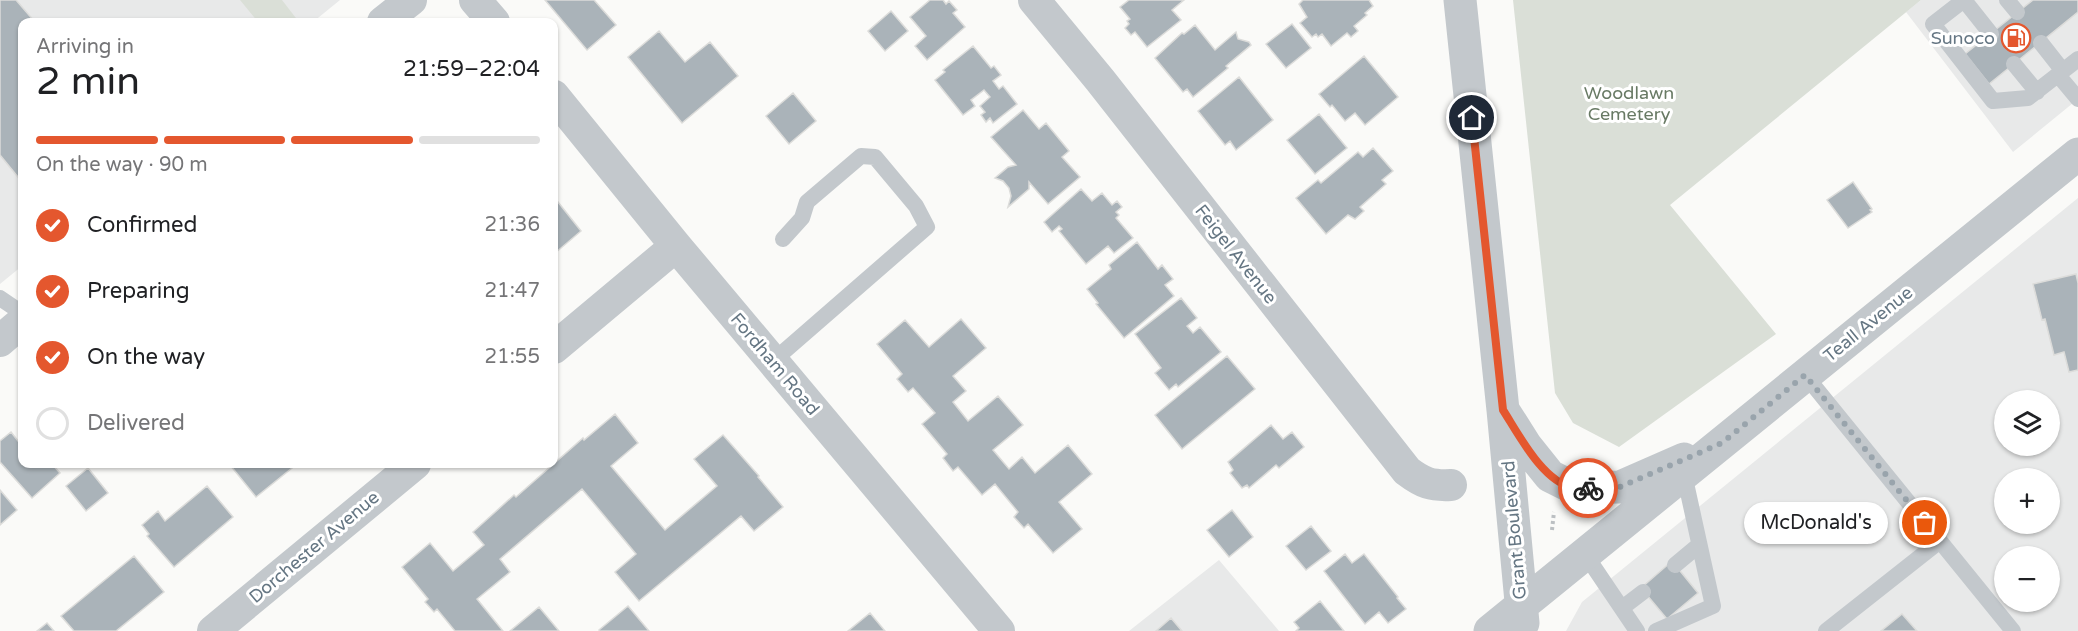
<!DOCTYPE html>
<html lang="en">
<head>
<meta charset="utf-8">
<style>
	body { margin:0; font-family:"Varela Round",sans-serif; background:#f2f2f2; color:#202124; height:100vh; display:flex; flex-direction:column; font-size:22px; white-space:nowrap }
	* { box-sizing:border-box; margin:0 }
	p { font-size:20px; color:#757577 }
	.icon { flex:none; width:33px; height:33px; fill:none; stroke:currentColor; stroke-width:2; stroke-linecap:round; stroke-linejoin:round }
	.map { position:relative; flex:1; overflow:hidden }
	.drawer { position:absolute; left:18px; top:18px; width:540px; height:450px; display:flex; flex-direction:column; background:#fff; border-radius:12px; box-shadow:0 2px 4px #0004 }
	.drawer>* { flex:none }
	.tools { position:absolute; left:1994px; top:390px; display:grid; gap:12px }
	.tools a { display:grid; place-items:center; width:66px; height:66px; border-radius:50%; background:#fff; box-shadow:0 2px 4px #0004; font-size:30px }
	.pin { position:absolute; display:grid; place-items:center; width:51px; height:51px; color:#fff; margin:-26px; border:3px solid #fff; border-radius:50%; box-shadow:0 2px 6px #0007 }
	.courier { position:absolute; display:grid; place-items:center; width:60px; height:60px; margin:-30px; border:4px solid #e4572e; border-radius:50%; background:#fff; color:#222; box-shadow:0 2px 8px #0007 }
	.bubble { position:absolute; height:42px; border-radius:21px; background:#fff; box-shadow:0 2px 4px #0004; font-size:20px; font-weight:600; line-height:42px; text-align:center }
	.summary em { font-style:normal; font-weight:600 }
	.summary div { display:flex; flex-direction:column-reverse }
	.summary { display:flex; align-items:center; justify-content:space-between; height:102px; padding:0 18px }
	h1 { font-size:39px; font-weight:600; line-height:45px }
	.bar { display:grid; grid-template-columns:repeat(4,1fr); gap:9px 6px; align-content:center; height:72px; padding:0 18px }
	.bar i { height:8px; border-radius:4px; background:#e0e0e0 }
	.bar .current { background:#e4572e }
	.bar p { grid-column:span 4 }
	ol { padding:0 18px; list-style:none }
	li { display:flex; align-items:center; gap:18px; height:66px }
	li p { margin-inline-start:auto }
	li .icon { padding:6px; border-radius:50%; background:#e4572e; color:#fff; stroke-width:4 }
	li:last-child { color:#757577 }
	li i { width:33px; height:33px; border:3px solid #e0e0e0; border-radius:50% }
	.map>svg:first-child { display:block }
	.built { fill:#e8e9e9; fill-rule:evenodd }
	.green { fill:#dadfd7 }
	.building { fill:#aab3b9; stroke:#dcdcda; stroke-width:1.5 }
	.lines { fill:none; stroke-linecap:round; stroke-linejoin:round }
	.path { stroke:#bbbfc2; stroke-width:4; stroke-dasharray:3 3; stroke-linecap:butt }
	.service { stroke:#c3c8cc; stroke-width:16 }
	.minor { stroke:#c3c8cc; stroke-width:32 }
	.tertiary { stroke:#c3c8cc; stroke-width:33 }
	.done { stroke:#99a4ac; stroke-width:6; stroke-dasharray:0 10.8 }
	.route { stroke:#e4572e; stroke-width:8 }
	.labels { text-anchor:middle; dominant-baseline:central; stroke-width:6; stroke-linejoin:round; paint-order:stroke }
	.poi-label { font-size:18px; fill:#657683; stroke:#fff; text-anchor:end }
	.park-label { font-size:18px; fill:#687a64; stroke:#fff }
	.street-label { font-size:18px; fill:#657683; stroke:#fff }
</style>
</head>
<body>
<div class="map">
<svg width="2078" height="631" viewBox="0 0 2078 631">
	<rect width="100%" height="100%" fill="#fafaf8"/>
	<!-- built -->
	<path class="built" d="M0,0H340L313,22H22V266L0,284Z
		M1921,0H2078V99L2013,152L1906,12Z
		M2078,198V631H1566L1582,602ZM2004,400H2049V446H2004ZM2004,478H2049V524H2004ZM2004,556H2049V602H2004Z
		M1219,560L1279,631H1129Z"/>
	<!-- green -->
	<path class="green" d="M240,0H282L299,22H258Z
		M1513,0H1921L1670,205L1776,334L1619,447L1573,423L1555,393Z"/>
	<!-- building -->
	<path class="building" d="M0,0H16L35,22H22L21,36L22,182L0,155Z
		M545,0H594L616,25L587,50Z
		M930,0H943L946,4L949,1L957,10L953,13L965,27L927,60L915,46L926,36L910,17Z
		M1129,0H1184L1172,10L1181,20L1147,47L1135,32L1131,35L1125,28L1129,24L1127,21L1130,19L1120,7Z
		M1303,0H1369L1373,6L1365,13L1367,15L1354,26L1358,31L1351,37L1347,33L1331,46L1322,34L1318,37L1316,34L1312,37L1300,23L1307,17L1299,4Z
		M2033,0H2078V12L1989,84L1965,54Z
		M891,11L908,31L885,51L868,31Z
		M1292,24L1311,48L1286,68L1266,44Z
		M1195,25L1215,50L1236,32L1238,39L1249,42L1251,45L1226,66L1228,68L1193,97L1187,89L1183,92L1155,58L1182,33L1184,34Z
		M659,31L685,62L710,42L738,76L682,123L628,57Z
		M973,46L991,68L994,66L1001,75L993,81L999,89L1003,86L1017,104L993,123L990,118L986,122L981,115L985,112L980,106L990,97L984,90L971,100L975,106L963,115L935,80L945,72L943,70Z
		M1364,56L1398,97L1365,125L1355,113L1345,121L1332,105L1330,107L1319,94Z
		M1239,77L1273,120L1236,150L1230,141L1225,145L1198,111Z
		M793,93L816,121L789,144L766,116Z
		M1023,110L1039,129L1046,123L1069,151L1062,157L1080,177L1048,204L1029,182V189L1008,207L1011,196L1009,188L1003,181L995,178L1008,167L1016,165L991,137Z
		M1319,114L1347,148L1315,174L1287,140Z
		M1373,148L1393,171L1382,180L1386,184L1360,207L1364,211L1355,219L1348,215L1326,234L1296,198L1318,180L1321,183L1358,152L1363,157Z
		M1853,182L1872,209L1870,210L1872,212L1848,228L1827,200Z
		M1081,189L1092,201L1102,193L1112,205L1117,201L1122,207L1116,212L1119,215L1116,218L1133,238L1114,253L1108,246L1086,264L1059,231L1062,229L1059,226L1052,232L1044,222Z
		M554,197L581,231L554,254Z
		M1137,242L1158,269L1162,265L1173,279L1165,285L1174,296L1124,338L1096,304L1098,303L1087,289L1111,269L1109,265Z
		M2076,274L2078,283V370L2069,372L2064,352L2054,355L2045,319L2042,320L2033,284Z
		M1181,298L1197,318L1187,326L1193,333L1200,327L1221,352L1178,387L1176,384L1169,390L1155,373L1161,368L1135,334Z
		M961,319L986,348L953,376L966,391L953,402L968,421L998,396L1023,425L993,450L1009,469L1022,457L1035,473L1068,445L1092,474L1059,502L1082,529L1053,553L1028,524L1024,528L1014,517L1018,512L995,484L982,495L958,467L953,471L943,458L947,454L922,424L935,413L913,388L908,392L897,379L902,374L877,344L905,320L929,347Z
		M1227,356L1255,389L1182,449L1155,415Z
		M615,414L638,443L611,466L665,530L717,486L694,459L723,435L759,476L758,477L783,507L754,531L741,516L639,601L615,572L636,554L582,489L500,559L510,572L477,599L503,631H455L437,609L434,612L425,602L428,599L402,567L430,543L453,571L484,545L473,532L514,495L516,497L583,438L584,440Z
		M1271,425L1283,439L1292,432L1304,447L1279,468L1276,465L1249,488L1247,485L1242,488L1230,473L1233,470L1228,462Z
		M11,432L18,441L22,438V464H52L60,473L32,498L0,462V441Z
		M232,464H297L256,497L230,465Z
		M88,468L108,493L86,511L66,486Z
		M207,486L233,517L174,567L147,536L149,534L142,525L158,511L165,521Z
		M0,490L17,510L0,525Z
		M1232,510L1253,537L1229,557L1207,530Z
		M1311,526L1331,551L1306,570L1286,546Z
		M1345,554L1352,563L1364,554L1398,597L1397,598L1406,609L1388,623L1379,612L1365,624L1324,571Z
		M134,556L164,592L116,631H74L61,616Z
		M1672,561L1698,593L1667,619L1641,588Z
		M1320,601L1344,631H1296L1299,628L1294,622Z
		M628,606L649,631H600L599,630Z
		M539,607L559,631H510Z
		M870,613L885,631H848Z
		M1902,614L1917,631H1881Z
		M1171,618L1182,631H1156Z
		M47,623L54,631H37Z"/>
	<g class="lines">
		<!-- path -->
		<path class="path" d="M1552,530L1554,512"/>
		<!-- service -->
		<path class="service" d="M1964,0L1933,24L1993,101L2028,98L2078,59
			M1964,0L1991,34
			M2007,0L2017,12
			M2041,43L2063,71
			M2014,64L2037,92
			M2058,75L2078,99
			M0,298L22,313
			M773,361L927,227L916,206L875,157L861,156L807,202L802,218L783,239
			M1805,375L2013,631
			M1585,554L1637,631
			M1675,565L1699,545
			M1622,608L1643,592
			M1656,631L1713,606L1684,474
			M1826,631L1940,541"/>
		<!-- minor -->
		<path class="minor" d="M475,0L494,22
			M1034,0L1100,80L1407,471C1423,483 1431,486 1451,485
			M383,22L411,0
			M554,96L676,246L999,631
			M0,341L22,322
			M554,348L676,246
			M213,631L415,464"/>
		<!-- tertiary -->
		<path class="tertiary" d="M1460,0L1503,410L1523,623
			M1505,413L1526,446L1550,476L1574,488L1620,487L1684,459
			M1490,631L2078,154"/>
	</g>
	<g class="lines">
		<!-- done -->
		<path class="done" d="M1588,488L1620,487L1722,443L1805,375L1925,523"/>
		<!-- route -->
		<path class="route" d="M1472,118L1503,410C1519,435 1543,482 1574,488C1578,489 1584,488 1588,488"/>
	</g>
	<!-- icons -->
	<defs>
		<g id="fuel-ring" transform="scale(1.5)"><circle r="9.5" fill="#fff" stroke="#e4572e" stroke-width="1.5"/><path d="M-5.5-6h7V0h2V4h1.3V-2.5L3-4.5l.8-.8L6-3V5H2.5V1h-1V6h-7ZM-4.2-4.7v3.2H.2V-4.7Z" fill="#e4572e"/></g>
	</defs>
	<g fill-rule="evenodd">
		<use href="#fuel-ring" x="2016" y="38"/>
	</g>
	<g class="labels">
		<!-- poi labels -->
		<g class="poi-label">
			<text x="1995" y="38">Sunoco</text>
		</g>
		<!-- park labels -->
		<g class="park-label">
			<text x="1629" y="93">Woodlawn<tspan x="1629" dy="21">Cemetery</tspan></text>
		</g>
		<!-- street labels -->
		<g class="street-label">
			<text transform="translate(1236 254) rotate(52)">Feigel Avenue</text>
			<text transform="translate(1868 324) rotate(-39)">Teall Avenue</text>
			<text transform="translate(775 364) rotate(50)">Fordham Road</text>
			<text transform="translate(1514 530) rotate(-95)">Grant Boulevard</text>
			<text transform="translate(314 547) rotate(-40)">Dorchester Avenue</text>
		</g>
	</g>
</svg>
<div class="tools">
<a><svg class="icon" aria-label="layers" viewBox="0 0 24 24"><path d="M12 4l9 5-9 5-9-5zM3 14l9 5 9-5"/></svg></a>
<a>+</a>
<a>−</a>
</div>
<div class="pin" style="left:1925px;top:523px;background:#ea580c"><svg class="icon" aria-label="bag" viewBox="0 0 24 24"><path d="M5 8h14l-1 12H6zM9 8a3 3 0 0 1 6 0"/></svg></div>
<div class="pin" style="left:1472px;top:118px;background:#1f2937"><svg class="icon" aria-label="home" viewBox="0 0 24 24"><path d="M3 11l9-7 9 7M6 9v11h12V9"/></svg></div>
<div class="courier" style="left:1588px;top:488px"><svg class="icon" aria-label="bike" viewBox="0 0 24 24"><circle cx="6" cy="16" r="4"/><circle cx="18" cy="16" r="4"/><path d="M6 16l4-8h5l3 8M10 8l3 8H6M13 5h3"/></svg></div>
<div class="bubble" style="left:1744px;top:502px;width:144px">McDonald's</div>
<section class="drawer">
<div class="summary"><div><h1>2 min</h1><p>Arriving in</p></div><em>21:59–22:04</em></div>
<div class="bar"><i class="current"></i><i class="current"></i><i class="current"></i><i></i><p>On the way · 90 m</p></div>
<ol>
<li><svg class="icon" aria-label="check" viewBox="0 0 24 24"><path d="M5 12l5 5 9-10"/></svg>Confirmed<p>21:36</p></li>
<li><svg class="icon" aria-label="check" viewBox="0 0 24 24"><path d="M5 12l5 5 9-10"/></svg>Preparing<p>21:47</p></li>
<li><svg class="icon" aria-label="check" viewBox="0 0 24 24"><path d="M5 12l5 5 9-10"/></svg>On the way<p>21:55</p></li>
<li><i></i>Delivered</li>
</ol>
</section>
</div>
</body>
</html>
